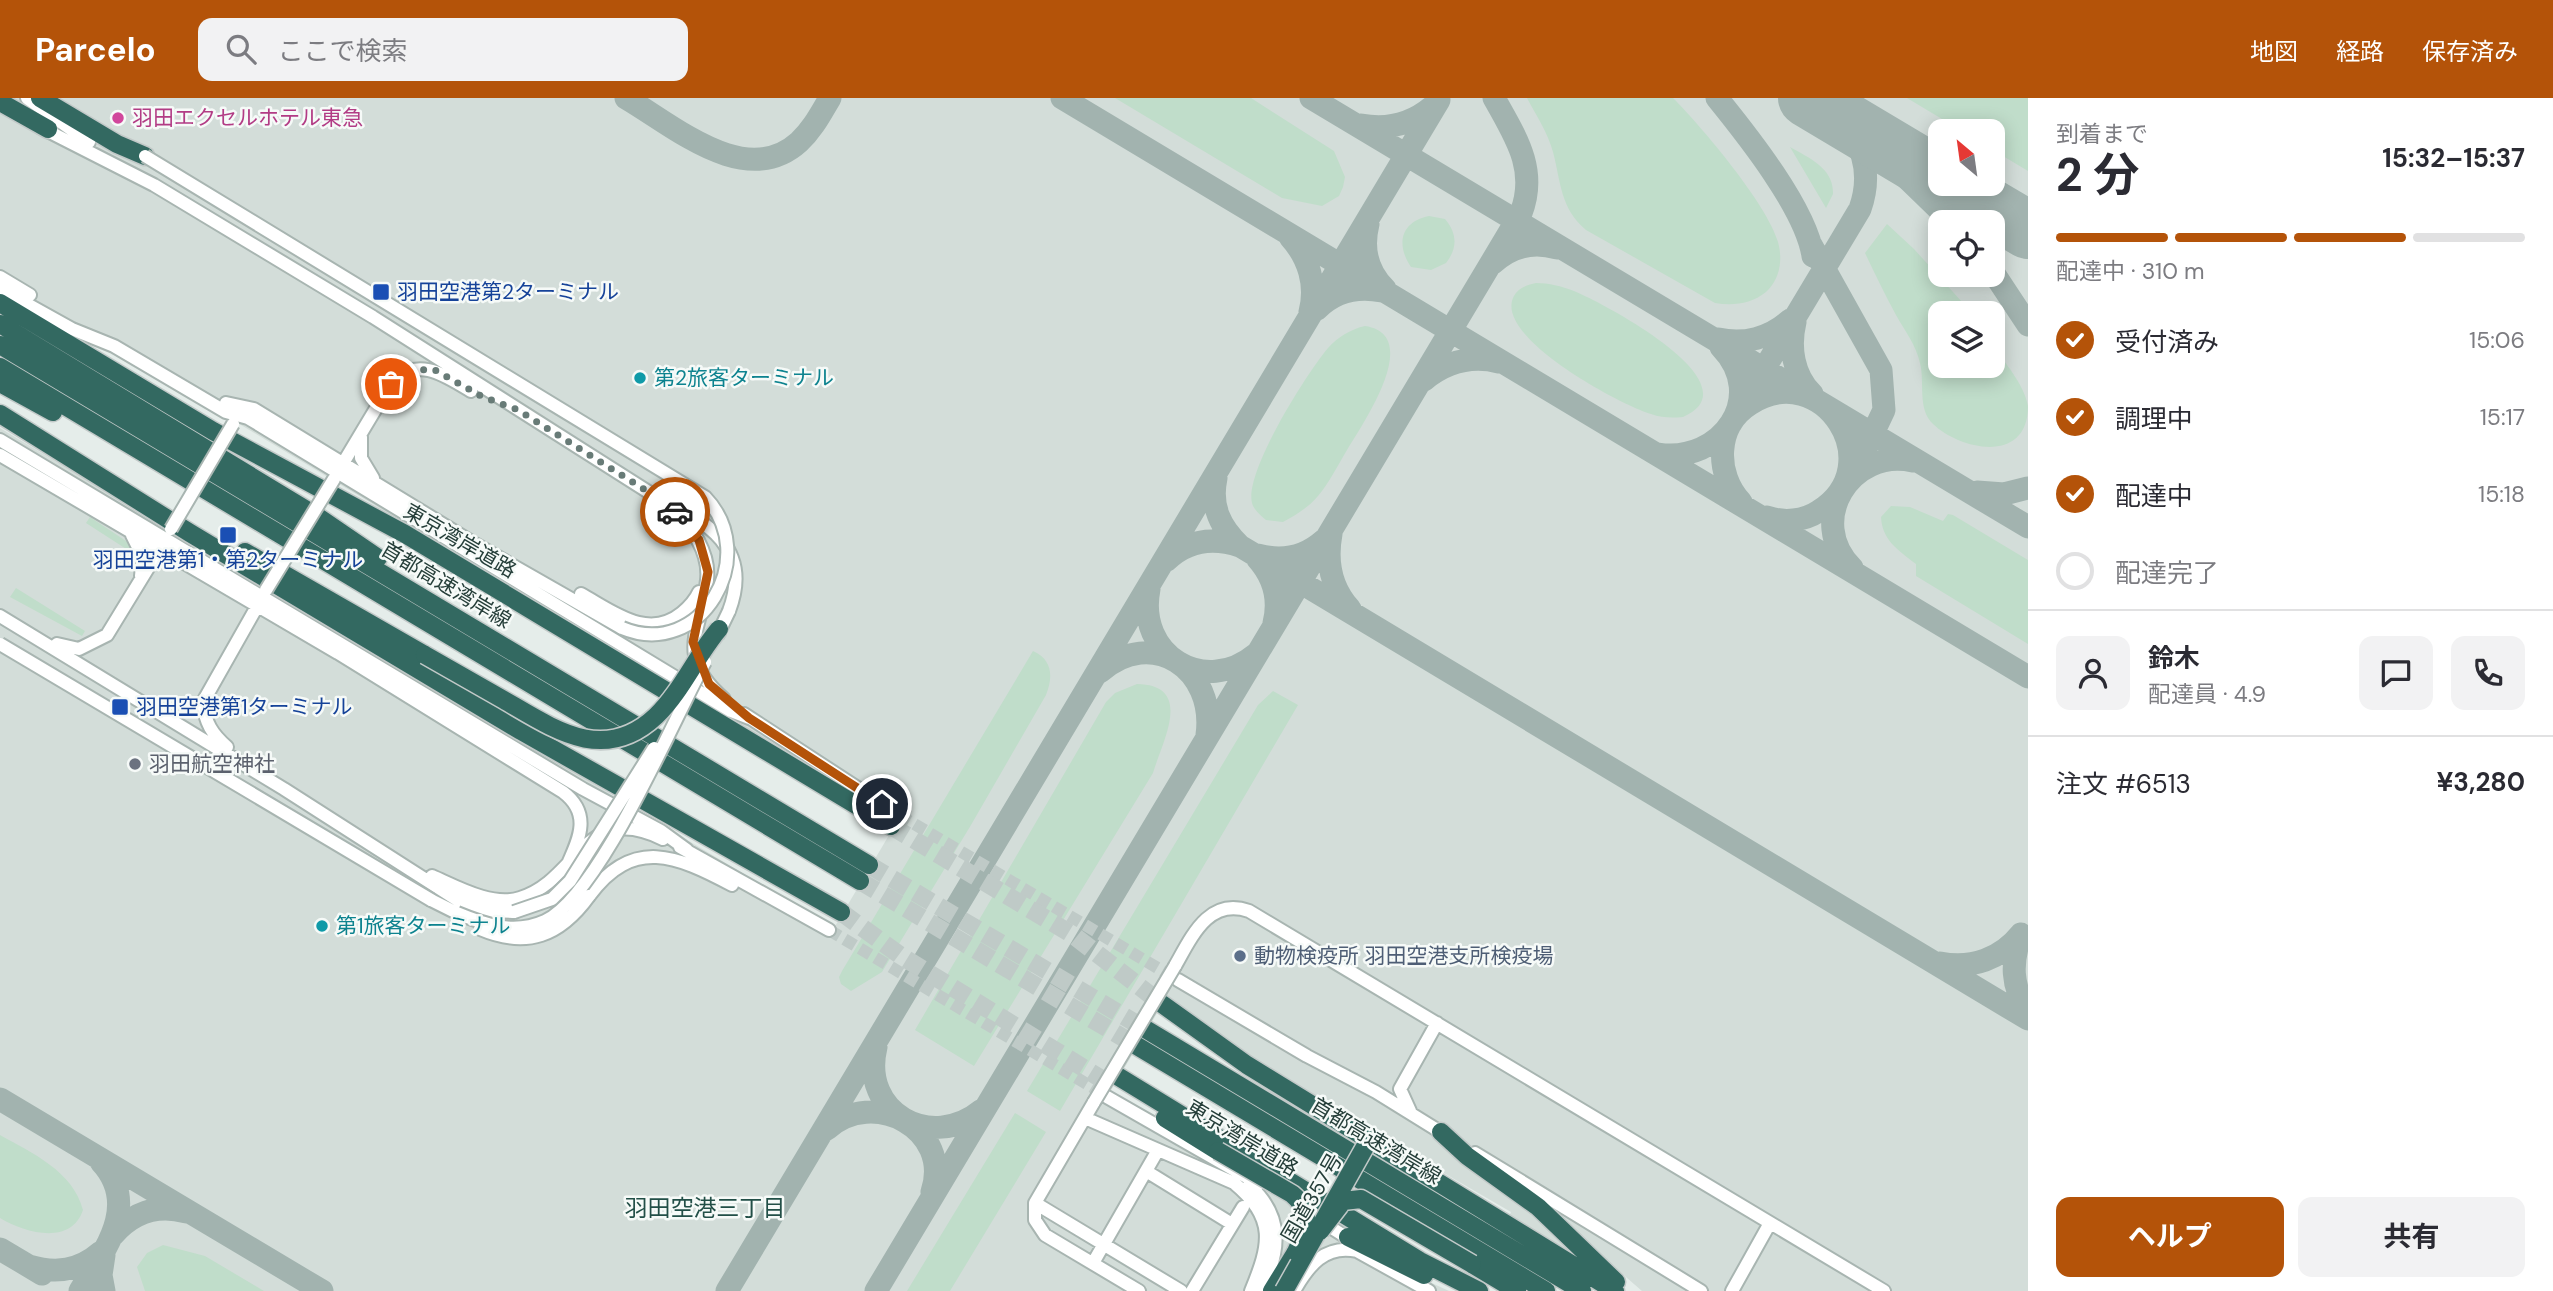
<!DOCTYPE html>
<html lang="ja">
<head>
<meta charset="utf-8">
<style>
	body { margin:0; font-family:"DM Sans","Noto Sans JP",sans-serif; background:#f2f2f3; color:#2b2b33; height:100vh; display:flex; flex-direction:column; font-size:26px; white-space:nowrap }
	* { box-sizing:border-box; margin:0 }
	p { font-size:23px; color:#7c7c81 }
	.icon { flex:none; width:38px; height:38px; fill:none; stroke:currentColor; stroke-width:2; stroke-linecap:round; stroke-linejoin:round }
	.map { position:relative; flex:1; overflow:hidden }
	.details { display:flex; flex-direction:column; background:#fff; width:525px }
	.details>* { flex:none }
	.needle { width:46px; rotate:331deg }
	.fabs { position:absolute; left:1928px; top:21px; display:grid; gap:14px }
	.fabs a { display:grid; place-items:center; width:77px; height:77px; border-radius:14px; background:#fff; box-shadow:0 4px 18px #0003; font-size:35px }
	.pin { position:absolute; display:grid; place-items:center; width:60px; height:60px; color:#fff; margin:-30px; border:4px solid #fff; border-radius:50%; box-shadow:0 2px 7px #0007 }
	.courier { position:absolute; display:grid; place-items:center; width:70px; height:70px; margin:-35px; border:5px solid #b45309; border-radius:50%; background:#fff; color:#222; box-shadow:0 2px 9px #0007 }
	.summary em { font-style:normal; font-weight:700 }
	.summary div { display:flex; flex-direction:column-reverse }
	.summary { display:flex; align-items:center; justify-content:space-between; height:119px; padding:0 28px }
	h1 { font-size:46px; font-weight:700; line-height:52px }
	.bar { display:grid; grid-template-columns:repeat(4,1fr); gap:10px 7px; align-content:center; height:84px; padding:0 28px }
	.bar i { height:9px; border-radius:5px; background:#e1e1e2 }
	.bar .on { background:#b45309 }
	.bar p { grid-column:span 4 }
	.line { display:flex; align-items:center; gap:18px; padding:0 28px; border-top:2px solid #e1e1e2 }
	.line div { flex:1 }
	.round { display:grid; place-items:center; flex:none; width:74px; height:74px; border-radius:14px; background:#f2f2f3 }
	ol { padding:0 28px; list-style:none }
	li { display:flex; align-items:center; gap:21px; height:77px }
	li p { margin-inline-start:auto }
	li .icon { padding:7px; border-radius:50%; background:#b45309; color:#fff; stroke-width:4 }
	li:last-child { color:#7c7c81 }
	li i { width:38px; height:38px; border:4px solid #e1e1e2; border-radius:50% }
	.cta { display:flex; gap:14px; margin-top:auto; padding:14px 28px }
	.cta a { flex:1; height:80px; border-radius:14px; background:#b45309; color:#fff; font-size:28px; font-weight:700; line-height:80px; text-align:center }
	.cta a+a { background:#f2f2f3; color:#2b2b33 }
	header { display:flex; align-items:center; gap:42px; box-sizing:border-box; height:98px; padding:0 35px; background:#b45309; color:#fff }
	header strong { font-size:33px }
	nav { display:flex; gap:38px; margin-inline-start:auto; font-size:24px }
	.search { width:490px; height:63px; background:#f2f2f3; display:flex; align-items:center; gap:18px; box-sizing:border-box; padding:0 24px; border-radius:14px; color:#7c7c81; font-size:26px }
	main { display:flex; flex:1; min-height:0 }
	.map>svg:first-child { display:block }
	.built { fill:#d3ddd9; fill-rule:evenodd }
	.green { fill:#c0ddca }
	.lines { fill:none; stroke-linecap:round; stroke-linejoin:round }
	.taxiway { stroke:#a2b3af; stroke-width:23 }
	.runway { stroke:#a2b3af; stroke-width:58 }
	.minor-tunnel { stroke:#bfcac7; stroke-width:12; stroke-dasharray:12 6; stroke-linecap:butt }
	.highway-tunnel { stroke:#bfcac7; stroke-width:18; stroke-dasharray:18 9; stroke-linecap:butt }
	.minor-casing { stroke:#a8b5b1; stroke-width:16 }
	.highway-casing { stroke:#c2c9c8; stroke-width:21 }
	.minor { stroke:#fff; stroke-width:12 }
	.highway { stroke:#336961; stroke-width:18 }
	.minor-bridge-casing { stroke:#a8b5b1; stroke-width:16; stroke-linecap:butt }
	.highway-bridge-casing { stroke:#c2c9c8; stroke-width:21; stroke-linecap:butt }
	.minor-bridge { stroke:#fff; stroke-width:12 }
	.highway-bridge { stroke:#336961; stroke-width:18 }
	.done { stroke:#687b77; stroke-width:7; stroke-dasharray:0 12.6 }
	.route { stroke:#b45309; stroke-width:9 }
	.hotel-dot { fill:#d1479c; stroke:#f6faf8; stroke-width:2.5 }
	.transit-dot { fill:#1a4fb4; stroke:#f6faf8; stroke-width:2.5 }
	.culture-dot { fill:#0f9aa8; stroke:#f6faf8; stroke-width:2.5 }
	.worship-dot { fill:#6b7280; stroke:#f6faf8; stroke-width:2.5 }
	.service-dot { fill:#5c6f8a; stroke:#f6faf8; stroke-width:2.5 }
	.labels { text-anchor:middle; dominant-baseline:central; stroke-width:5; stroke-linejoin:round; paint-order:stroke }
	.hotel-label { font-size:21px; fill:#b23c85; stroke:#f6faf8; text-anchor:start }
	.transit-label { font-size:21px; fill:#164399; stroke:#f6faf8; text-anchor:start }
	.culture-label { font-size:21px; fill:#0d838f; stroke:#f6faf8; text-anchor:start }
	.street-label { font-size:21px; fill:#253e39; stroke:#f6faf8 }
	.worship-label { font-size:21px; fill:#5b616d; stroke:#f6faf8; text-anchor:start }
	.service-label { font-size:21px; fill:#4e5e75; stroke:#f6faf8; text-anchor:start }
	.neighbourhood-label { font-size:23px; fill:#224f47; stroke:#f6faf8 }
</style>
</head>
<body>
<header>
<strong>Parcelo</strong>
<div class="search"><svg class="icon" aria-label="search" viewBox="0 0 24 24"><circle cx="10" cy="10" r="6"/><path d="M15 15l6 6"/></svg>ここで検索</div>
<nav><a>地図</a><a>経路</a><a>保存済み</a></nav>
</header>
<main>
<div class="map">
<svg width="2028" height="1193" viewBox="0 0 2028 1193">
	<rect width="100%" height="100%" fill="#e5edea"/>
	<!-- built -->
	<path class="built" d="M0,0H2028V1193H1642L1603,1159L1583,1161L1509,1119L1511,1114L1230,951L1165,902L1110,994L1421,1180L1449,1193H0V330L834,830L898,722L0,182ZM1941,33H1993V86H1941ZM1941,124H1993V177H1941ZM1941,215H1993V268H1941Z"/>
	<!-- green -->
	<path class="green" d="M1115,0H1251L1334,53L1345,79L1343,89L1339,98L1322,108L1282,100Z
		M1527,0H1673C1702,29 1767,106 1778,144C1783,162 1780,181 1766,194C1751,206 1733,208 1715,205L1586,132C1560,110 1561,84 1553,54C1548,35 1536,17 1527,0Z
		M1907,0H2028V73L1993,52V33H1962Z
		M1790,49C1809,60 1834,70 1833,96L1826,110Z
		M1429,118L1445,121C1457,135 1458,150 1446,165L1431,172L1411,169C1396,147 1400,124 1429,118Z
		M1887,126L1914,151L1972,215H1941V268H1993V248C2005,265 2024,286 2028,308C2028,367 1960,352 1933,326C1917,311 1925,284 1920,265C1916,247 1905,233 1896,217C1885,197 1875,176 1865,155Z
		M1536,185C1549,185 1561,188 1574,193C1601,204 1758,286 1683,319C1672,320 1662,320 1651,316C1619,306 1502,243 1512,203C1515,191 1526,187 1536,185Z
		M1365,228C1425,237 1361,328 1347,352C1338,367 1329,385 1318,398C1309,409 1296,417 1283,424L1266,422C1260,417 1254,412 1252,405C1244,374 1307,275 1328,250C1338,239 1351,231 1365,228Z
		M1891,408L1910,409L1943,423L1948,416L1953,417L2028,462V546L1916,478V466C1898,452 1882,442 1881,419Z
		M90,419L129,445L134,456L86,425Z
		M16,490L85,533L82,538L10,499Z
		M1033,553C1053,562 1053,579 1046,597L971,727L882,874L851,893L841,886L839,879L842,873Z
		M1137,586C1195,587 1162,644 1153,675L974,968L915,932L1106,604L1115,595Z
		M1273,593L1298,607L1060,1013L1027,993L1258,607Z
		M1015,1015L1046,1034L950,1193H907Z
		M0,1037C32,1055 73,1073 83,1112C71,1148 25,1135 0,1120Z
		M163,1147L205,1158L264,1193H145L137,1169L147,1155Z"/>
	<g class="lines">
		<!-- taxiway -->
		<path class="taxiway" d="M626,0C674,28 746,92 799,44C813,31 821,15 830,0
			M1062,0L2028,579
			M1311,0L2028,429
			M1717,0C1747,37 1806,111 1813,158
			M1361,27C1388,32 1412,26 1433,8
			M1854,29L1952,124
			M1368,126C1362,150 1367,173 1385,191
			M1290,139C1309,160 1317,187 1310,214
			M1810,145L1881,272L1884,312L1866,350
			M1492,166C1510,149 1533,143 1557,150
			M1993,174L2028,227
			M1317,211C1335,193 1357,188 1382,193
			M1795,224C1789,249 1793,277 1812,296
			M1718,241C1744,247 1770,240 1790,222
			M1424,282C1446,264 1471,257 1499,264
			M1757,283L1860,111C1873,74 1863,40 1832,15
			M1658,356C1721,366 1769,299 1721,249
			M1216,380C1210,408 1220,429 1240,448
			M1977,394L2004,396L2028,390
			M1741,404C1715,376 1715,328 1750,306C1822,259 1892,367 1819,413C1804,423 1784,425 1767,419
			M1331,436C1326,463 1331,490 1350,511
			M1258,457C1283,464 1305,459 1324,442
			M1257,460C1274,479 1280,501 1274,525
			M1167,462C1188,442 1213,439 1240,448L2028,921
			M1852,470C1805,423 1851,349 1913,363
			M1149,491C1136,557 1204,599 1256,556
			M1100,574C1152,528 1216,571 1207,637
			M2021,837C2011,864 2011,888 2028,913
			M1940,865C1972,871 2001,861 2021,836
			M876,949C860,1015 931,1054 982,1012
			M0,1001L322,1193
			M827,1031C873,989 953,1031 932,1094
			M113,1137C132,1115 157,1106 186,1114
			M0,1151L42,1176
			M104,1157L101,1177L104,1193
			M29,1168C56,1176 79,1173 101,1154
			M80,1193C104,1153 141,1107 101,1064
			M727,1193L1439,2
			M876,1193L1521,115C1538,71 1515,38 1494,0"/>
		<!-- runway -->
		<path class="runway" d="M1807,0L1941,80
			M1950,86L2028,132"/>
		<!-- minor-tunnel -->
		<path class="minor-tunnel" d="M899,717L1178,882
			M829,832L1107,998"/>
		<!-- highway-tunnel -->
		<path class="highway-tunnel" d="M891,728L1073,837L1162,906
			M869,767L1147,932
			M860,783L1137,948
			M841,814L901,858L1113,988"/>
		<!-- minor casing -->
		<g class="minor-casing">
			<path id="minor" d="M27,0L89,44
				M40,29L154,87L373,219L658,400C708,424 753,450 729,513
				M0,179L30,197
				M0,191L72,231L114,248L226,314L248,320L731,613L749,620
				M226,305L254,311L475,446L622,530
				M361,339V360L373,380
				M0,342L583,691L661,733L687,752
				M0,357L338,555L563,694C592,716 579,741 567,768
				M339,372L393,282C421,259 445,278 471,293
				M672,411C692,428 710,455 707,482C702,532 673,557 724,601
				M132,437L143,459L141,478
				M581,496C612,513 648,543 682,515C689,509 695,503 699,494
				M0,518L284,691L459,803L491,813L514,814
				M57,546L79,551L107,537L162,447
				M744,616L899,717
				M227,649C212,636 205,625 203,604L259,505
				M680,749L829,832
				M432,778C457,789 492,809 520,800C579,782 584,702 663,741
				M589,798C633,738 677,758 732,787
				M431,802L457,815
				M1175,868C1192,838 1209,799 1249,813L1884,1193
				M1178,882L1307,958L1376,994L1447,1038
				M1107,999L1259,1086
				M1094,1004L1035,1105V1122L1045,1137L1139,1193
				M1410,1013L1400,991L1437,925
				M1085,1020L1234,1085C1277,1120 1270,1147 1251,1193
				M1475,1055L1701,1193
				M1146,1073L1232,1126
				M1249,1087C1284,1118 1281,1154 1260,1193
				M1035,1105L1181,1193
				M1319,1122L1354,1144
				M1093,1165L1158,1052
				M1387,1166L1407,1180
				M1192,1193L1243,1109
				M1294,1193C1308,1168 1325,1146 1357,1153L1429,1193
				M1732,1193L1770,1125"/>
		</g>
		<!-- highway casing -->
		<g class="highway-casing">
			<path id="highway" d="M40,0L117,46L145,58
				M0,4L48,31
				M0,205L213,333L405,436L891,728
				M0,226L318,419L378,460
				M0,247L869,767
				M0,269L860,783
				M0,285L53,314
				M0,316L190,435L521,633L841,814
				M245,454L425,557
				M1162,906L1247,967L1615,1193
				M1147,932L1582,1193
				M1137,948L1546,1193
				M1119,979L1420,1163L1479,1193
				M1165,1020L1218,1053
				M1441,1034L1467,1058L1538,1109L1616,1184
				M1348,1139L1424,1177
				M1472,1166L1517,1193
				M1272,1193L1296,1154"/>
		</g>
		<!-- minor -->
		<use href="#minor" class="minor"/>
		<!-- highway -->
		<use href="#highway" class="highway"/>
		<!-- minor-bridge casing -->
		<g class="minor-bridge-casing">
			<path id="minor-bridge" d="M145,58L705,399C762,458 701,563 622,530
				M171,431L233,326
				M266,492L334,381
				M717,538L729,513
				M0,546L431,802
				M514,814L552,801L570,783L654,650
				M457,815C486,827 514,837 545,823C600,797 673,622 705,564
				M480,831C527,851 560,838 589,798
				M1094,1004L1175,868"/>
		</g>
		<!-- highway-bridge casing -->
		<g class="highway-bridge-casing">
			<path id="highway-bridge" d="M425,557C451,572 478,587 504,602C554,631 604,667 656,618C682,593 696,558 719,531
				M1218,1053L1292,1096C1314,1114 1306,1132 1296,1154
				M1320,1133L1343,1103L1361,1101L1472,1166
				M1284,1193L1370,1040"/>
		</g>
		<!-- minor-bridge -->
		<use href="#minor-bridge" class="minor-bridge"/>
		<!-- highway-bridge -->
		<use href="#highway-bridge" class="highway-bridge"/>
	</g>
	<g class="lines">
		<!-- done -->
		<path class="done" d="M391,286L405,273L433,271L481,298L518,312L658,400L675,414"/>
		<!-- route -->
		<path class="route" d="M675,414L699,442L708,474L693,544L709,586L749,620L882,706"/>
	</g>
	<!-- markers -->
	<circle class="hotel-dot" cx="118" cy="20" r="7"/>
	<g class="transit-dot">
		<rect x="372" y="185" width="18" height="18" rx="3.5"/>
		<rect x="219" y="428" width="18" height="18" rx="3.5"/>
		<rect x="111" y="600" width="18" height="18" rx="3.5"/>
	</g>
	<g class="culture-dot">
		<circle cx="640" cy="280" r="7"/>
		<circle cx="322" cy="828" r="7"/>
	</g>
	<circle class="worship-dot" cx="135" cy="666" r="7"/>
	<circle class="service-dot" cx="1240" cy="858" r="7"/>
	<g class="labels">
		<!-- hotel labels -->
		<g class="hotel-label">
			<text x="132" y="20">羽田エクセルホテル東急</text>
		</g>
		<!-- transit labels -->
		<g class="transit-label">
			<text x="397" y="194">羽田空港第2ターミナル</text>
			<text x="228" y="462" text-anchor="middle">羽田空港第1・第2ターミナル</text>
			<text x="136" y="609">羽田空港第1ターミナル</text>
		</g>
		<!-- culture labels -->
		<g class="culture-label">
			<text x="654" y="280">第2旅客ターミナル</text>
			<text x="336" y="828">第1旅客ターミナル</text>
		</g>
		<!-- street labels -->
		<g class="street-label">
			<text transform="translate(460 443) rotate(30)">東京湾岸道路</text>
			<text transform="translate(446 487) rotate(31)">首都高速湾岸線</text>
			<text transform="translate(1242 1040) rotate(31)">東京湾岸道路</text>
			<text transform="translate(1376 1043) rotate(31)">首都高速湾岸線</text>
			<text transform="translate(1312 1100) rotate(-60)">国道357号</text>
		</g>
		<!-- worship labels -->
		<g class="worship-label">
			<text x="149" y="666">羽田航空神社</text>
		</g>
		<!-- service labels -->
		<g class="service-label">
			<text x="1254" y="858">動物検疫所 羽田空港支所検疫場</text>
		</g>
		<!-- neighbourhood labels -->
		<g class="neighbourhood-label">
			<text x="705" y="1110">羽田空港三丁目</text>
		</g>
	</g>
</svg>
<div class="fabs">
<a><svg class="needle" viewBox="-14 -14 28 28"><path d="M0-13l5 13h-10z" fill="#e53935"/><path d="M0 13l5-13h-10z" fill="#7c7c81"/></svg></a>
<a><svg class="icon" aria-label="locate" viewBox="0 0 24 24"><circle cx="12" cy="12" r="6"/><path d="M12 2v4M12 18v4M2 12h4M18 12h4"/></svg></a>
<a><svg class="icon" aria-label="layers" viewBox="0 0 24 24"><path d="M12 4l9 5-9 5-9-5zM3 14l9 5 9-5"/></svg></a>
</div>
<div class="pin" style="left:391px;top:286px;background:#ea580c"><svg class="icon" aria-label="bag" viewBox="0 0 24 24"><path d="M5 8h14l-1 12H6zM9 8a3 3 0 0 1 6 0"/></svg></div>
<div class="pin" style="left:882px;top:706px;background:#1f2937"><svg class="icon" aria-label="home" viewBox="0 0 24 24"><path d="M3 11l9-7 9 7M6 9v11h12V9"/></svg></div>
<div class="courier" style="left:675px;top:414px"><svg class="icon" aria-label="car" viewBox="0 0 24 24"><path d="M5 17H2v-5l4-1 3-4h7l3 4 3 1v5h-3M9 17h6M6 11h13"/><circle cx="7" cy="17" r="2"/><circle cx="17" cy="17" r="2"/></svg></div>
</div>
<section class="details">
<div class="summary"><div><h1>2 分</h1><p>到着まで</p></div><em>15:32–15:37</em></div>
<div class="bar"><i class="on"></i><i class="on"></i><i class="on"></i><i></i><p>配達中 · 310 m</p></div>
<ol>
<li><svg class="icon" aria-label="check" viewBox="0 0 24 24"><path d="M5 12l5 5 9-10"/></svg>受付済み<p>15:06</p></li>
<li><svg class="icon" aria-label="check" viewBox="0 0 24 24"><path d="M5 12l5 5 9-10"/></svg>調理中<p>15:17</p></li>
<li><svg class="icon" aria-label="check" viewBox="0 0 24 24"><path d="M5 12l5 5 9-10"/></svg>配達中<p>15:18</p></li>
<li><i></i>配達完了</li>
</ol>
<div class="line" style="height:126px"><a class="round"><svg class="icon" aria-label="person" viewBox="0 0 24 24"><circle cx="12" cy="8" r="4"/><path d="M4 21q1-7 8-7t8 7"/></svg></a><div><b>鈴木</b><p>配達員 · 4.9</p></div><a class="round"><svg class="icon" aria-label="chat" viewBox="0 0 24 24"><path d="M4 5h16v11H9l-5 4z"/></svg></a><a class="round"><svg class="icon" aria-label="phone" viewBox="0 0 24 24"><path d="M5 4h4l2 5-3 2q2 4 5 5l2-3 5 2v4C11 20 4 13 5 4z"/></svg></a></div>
<div class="line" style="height:91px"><div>注文 #6513</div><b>¥3,280</b></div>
<div class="cta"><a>ヘルプ</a><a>共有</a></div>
</section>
</main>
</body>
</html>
